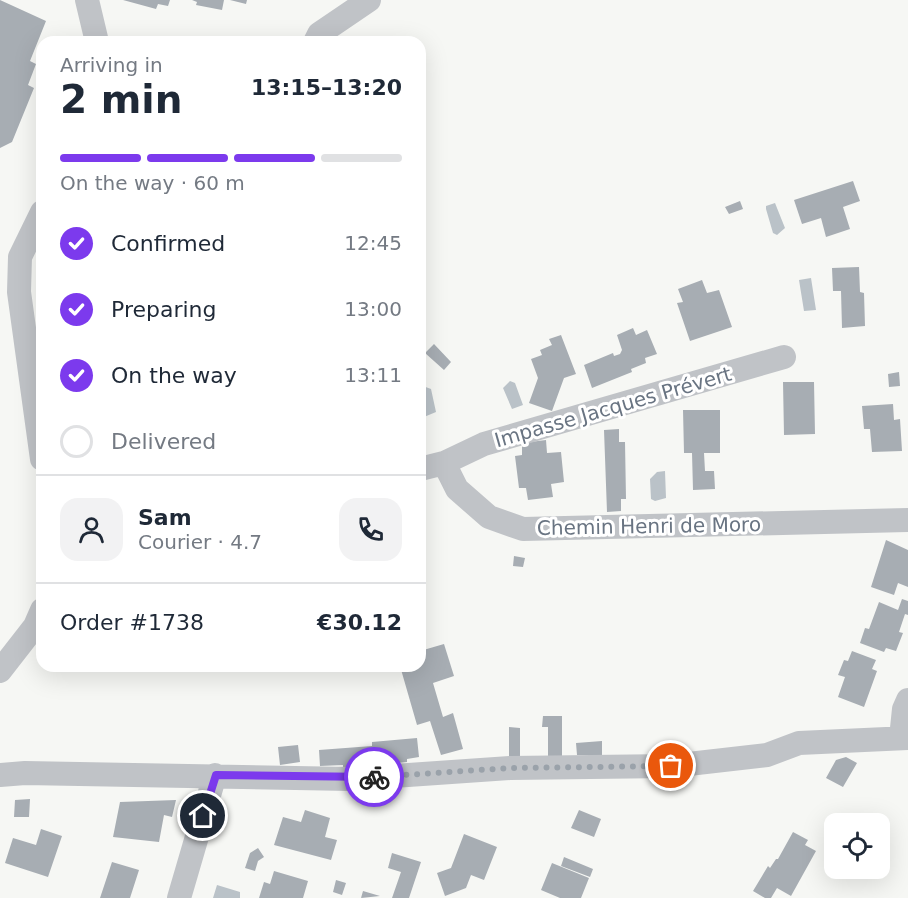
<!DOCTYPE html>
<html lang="en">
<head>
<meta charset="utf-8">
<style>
	body { margin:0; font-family:"DejaVu Sans",sans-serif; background:#f2f2f3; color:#1f2937; height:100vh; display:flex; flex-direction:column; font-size:22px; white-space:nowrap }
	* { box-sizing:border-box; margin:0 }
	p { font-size:20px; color:#747a83 }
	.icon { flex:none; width:33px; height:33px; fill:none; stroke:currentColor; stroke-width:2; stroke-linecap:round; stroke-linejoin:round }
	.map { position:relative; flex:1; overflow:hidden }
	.drawer { position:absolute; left:36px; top:36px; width:390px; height:636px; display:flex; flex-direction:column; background:#fff; border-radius:18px; box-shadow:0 6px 24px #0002 }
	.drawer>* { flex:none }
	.buttons { position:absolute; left:824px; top:813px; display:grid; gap:12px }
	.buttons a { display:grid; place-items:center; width:66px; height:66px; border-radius:12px; background:#fff; box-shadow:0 6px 24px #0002; font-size:30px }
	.pin { position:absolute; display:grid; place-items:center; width:51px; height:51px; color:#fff; margin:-26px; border:3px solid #fff; border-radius:50%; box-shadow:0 2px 6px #0007 }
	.courier { position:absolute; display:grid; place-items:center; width:60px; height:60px; margin:-30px; border:4px solid #7c3aed; border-radius:50%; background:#fff; color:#222; box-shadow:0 2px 8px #0007 }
	.head em { font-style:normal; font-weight:700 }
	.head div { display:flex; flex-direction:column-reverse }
	.head { display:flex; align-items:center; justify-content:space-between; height:102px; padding:0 24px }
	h1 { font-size:39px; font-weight:700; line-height:45px }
	.bar { display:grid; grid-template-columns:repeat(4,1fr); gap:9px 6px; align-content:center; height:72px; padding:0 24px }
	.bar i { height:8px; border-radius:4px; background:#e0e1e3 }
	.bar .selected { background:#7c3aed }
	.bar p { grid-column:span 4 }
	.line { display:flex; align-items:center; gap:15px; padding:0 24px; border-top:2px solid #e0e1e3 }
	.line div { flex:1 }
	.round { display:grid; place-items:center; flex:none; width:63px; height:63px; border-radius:18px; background:#f2f2f3 }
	ol { padding:0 24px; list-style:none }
	li { display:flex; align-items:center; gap:18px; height:66px }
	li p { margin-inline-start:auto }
	li .icon { padding:6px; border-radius:50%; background:#7c3aed; color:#fff; stroke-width:4 }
	li:last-child { color:#747a83 }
	li i { width:33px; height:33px; border:3px solid #e0e1e3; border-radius:50% }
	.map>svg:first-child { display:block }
	.water { fill:#bac2c8 }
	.building { fill:#a7adb3 }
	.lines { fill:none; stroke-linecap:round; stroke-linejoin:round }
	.minor { stroke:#c0c3c7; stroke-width:24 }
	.done { stroke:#9aa2aa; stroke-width:6; stroke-dasharray:0 10.8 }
	.route { stroke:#7c3aed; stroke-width:8 }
	.labels { text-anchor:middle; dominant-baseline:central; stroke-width:6; stroke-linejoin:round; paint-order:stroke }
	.street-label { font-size:20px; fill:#697482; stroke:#fff }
</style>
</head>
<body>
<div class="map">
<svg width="908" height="898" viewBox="0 0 908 898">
	<rect width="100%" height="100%" fill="#f6f7f4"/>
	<!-- water -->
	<path class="water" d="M775,203L785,228L777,235L773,233L766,209V206Z
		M811,278L816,310L804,311L799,280Z
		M510,381L515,383L523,405L512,409L503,388Z
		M423,386L431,389L436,412L424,417L420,406V388Z
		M665,471L666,498L655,501L651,499L650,479L657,472Z
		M217,885L240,892V898H213Z"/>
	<!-- building -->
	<path class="building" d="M0,0L46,21L30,61L36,64L28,85L34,88L12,142L0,148Z
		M123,0H170L168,6L158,4L156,9Z
		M192,0H224L222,10L196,5L197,2Z
		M230,0H247L246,4Z
		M853,181L860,201L843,207L850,229L826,237L821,218L802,224L794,200Z
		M740,201L743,209L729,214L725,207Z
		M859,267L860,292L864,293L865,326L842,328L841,291H833L832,268Z
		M702,280L707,293L719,290L732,327L690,341L677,303L683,302L678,289Z
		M633,328L636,335L647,330L657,354L645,358L646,363L631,369L632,372L592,388L584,365L613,353L614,356L620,354L622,350L617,335Z
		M561,335L576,374L564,378L552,411L529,403L538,378L531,359L542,355L540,350L552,345L549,339Z
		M434,344L451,362L444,370L425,353Z
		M899,372L900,386L889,387L888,374Z
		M783,382H814L815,434L784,435Z
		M893,404L894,420L900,419L902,451L872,452L870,429H864L862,406Z
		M683,410H720V453H704L705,471H714L715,489L693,490L692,453H684Z
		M619,429V442H625L626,499H621V511L607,512L604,430Z
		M546,440L547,453L561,452L564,482L551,484L553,497L528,500L526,488H519L515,456L522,455V443Z
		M886,540L908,550V587L898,583L894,595L871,587Z
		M514,556L525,558L523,567L513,566Z
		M902,599L908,601V615L905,614L899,632L903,633L896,651L886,648L884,652L860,643L865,628L869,629L879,602L898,610Z
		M444,644L454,676L433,683L443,717L453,713L463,749L441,755L430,721L417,725L400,666H420V651Z
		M852,651L876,660L872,669L877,671L864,707L838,697L845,677L838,675L844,660L848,661Z
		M543,716H562V758H548V727H542Z
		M509,727L520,728V757H509Z
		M417,738L419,757L407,759V762L343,768V765L320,766L319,750L372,746V742Z
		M602,741V755H577L576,743Z
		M298,745L300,762L280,765L278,747Z
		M846,757L857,763L843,787L826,778L836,760Z
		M30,799L29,817H14L15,800Z
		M176,800L172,817L164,815L159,842L113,837L120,802Z
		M305,810L330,818L325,837L337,840L331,860L274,845L283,817L301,822Z
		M579,810L601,819L594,837L571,828Z
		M41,829L62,836L48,877L5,863L13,838L36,845Z
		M793,832L808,840L805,845L816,851L791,896L777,888L771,898H765L753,891L768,866L770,868L776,859H778Z
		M464,834L497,847L484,880L471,875L466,888L445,896L437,873L451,868Z
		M258,848L264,857L258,861L255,871L245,868L250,853Z
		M392,853L421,862L409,898H392L401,872L388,868Z
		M564,857L593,869L590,877L561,866Z
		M112,862L139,870L130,898H100Z
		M552,863L589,878L581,898H560L541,890Z
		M274,871L308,881L303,898H259L264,882L270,884Z
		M336,880L346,883L342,895L333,892Z
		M363,891L380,896L361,898Z"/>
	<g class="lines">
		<!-- minor -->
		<path class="minor" d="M87,0L97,42
			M315,42L319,34L369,0
			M42,212L20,257L19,292L42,459
			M444,463L457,489L489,517L523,529L908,520
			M420,469L444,463L484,444L784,357
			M0,671L35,626L42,610
			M901,738L904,709L908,700
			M0,775L25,773L350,779L510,768L671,766L767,755L799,743L908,738
			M179,898L215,775"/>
	</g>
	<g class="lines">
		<!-- done -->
		<path class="done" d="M374,777L510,768L671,766"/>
		<!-- route -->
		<path class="route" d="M203,816L216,775L374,777"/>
	</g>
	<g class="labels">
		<!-- street labels -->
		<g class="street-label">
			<text transform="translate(613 407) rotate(-16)">Impasse Jacques Prévert</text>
			<text transform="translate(649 526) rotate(-1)">Chemin Henri de Moro</text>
		</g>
	</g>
</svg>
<div class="buttons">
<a><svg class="icon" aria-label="locate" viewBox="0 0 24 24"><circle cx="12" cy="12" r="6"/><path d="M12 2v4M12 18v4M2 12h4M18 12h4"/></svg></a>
</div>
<div class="pin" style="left:671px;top:766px;background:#ea580c"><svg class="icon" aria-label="bag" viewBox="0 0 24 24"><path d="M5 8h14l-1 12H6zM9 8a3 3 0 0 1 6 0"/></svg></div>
<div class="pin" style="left:203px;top:816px;background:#1f2937"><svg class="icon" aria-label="home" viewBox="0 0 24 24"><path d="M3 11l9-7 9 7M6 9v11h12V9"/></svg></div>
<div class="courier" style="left:374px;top:777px"><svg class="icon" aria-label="bike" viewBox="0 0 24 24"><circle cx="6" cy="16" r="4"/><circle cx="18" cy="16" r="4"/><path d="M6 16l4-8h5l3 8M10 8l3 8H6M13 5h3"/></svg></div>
<section class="drawer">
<div class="head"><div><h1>2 min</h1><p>Arriving in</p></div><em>13:15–13:20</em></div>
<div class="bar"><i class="selected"></i><i class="selected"></i><i class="selected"></i><i></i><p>On the way · 60 m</p></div>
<ol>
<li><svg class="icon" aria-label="check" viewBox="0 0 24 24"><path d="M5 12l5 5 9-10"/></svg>Confirmed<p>12:45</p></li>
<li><svg class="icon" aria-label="check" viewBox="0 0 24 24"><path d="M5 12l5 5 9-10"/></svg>Preparing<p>13:00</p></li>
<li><svg class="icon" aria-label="check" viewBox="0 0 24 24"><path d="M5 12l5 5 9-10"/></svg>On the way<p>13:11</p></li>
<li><i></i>Delivered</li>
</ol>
<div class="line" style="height:108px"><a class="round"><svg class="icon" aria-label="person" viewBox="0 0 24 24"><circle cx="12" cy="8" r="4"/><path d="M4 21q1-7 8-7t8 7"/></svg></a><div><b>Sam</b><p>Courier · 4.7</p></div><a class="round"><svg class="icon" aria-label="phone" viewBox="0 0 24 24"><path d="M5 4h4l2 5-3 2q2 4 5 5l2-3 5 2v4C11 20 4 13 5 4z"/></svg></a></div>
<div class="line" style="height:78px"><div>Order #1738</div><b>€30.12</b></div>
</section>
</div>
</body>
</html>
